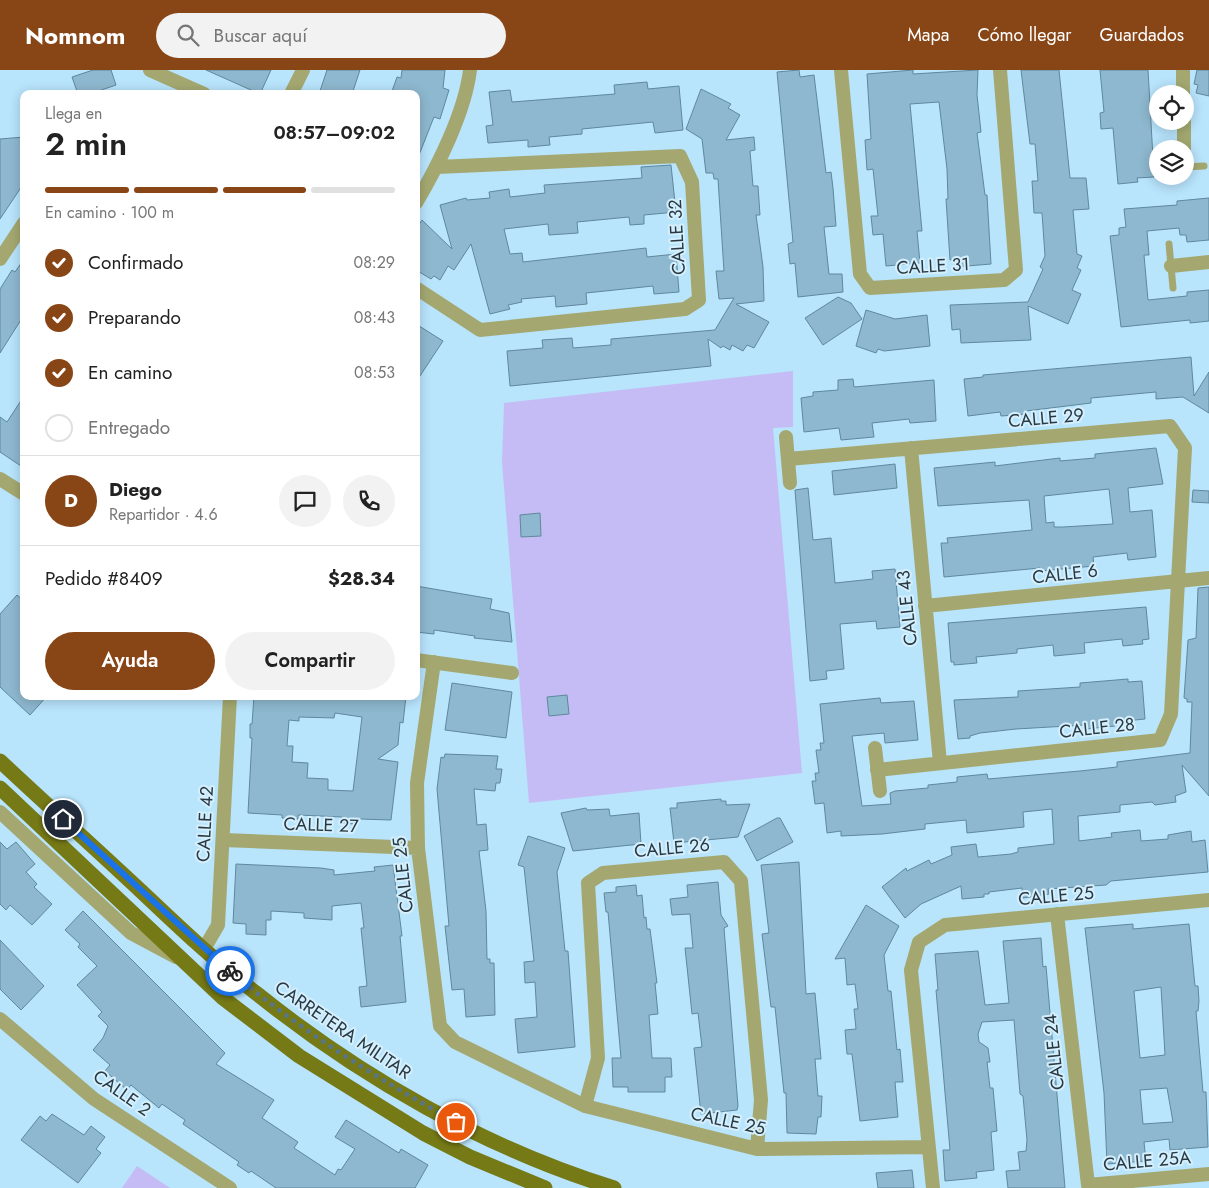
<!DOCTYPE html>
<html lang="es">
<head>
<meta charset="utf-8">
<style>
	body { margin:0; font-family:Jost,sans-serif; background:#f2f2f2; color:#222; height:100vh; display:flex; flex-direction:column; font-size:19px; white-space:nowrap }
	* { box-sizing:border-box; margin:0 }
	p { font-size:16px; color:#767676 }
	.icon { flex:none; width:28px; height:28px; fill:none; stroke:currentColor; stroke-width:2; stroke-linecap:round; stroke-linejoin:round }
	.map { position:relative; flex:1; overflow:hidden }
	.drawer { position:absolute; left:20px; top:20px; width:400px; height:610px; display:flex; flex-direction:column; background:#fff; border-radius:10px; box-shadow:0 2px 12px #0003 }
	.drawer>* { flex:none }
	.fabs { position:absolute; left:1149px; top:15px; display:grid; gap:10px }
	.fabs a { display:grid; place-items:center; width:45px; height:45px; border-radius:50%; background:#fff; box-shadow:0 2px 12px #0003; font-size:25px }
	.pin { position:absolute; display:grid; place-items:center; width:42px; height:42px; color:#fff; margin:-21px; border:2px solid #fff; border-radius:50%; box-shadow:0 1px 5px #0007 }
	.courier { position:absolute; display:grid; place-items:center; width:50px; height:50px; margin:-25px; border:4px solid #1a73e8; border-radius:50%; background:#fff; color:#222; box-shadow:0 1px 6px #0007 }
	.summary em { font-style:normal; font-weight:600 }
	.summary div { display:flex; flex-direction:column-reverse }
	.summary { display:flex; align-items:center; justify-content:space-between; height:85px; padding:0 25px }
	h1 { font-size:32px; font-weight:600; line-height:38px }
	.bar { display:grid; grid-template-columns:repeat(4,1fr); gap:8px 5px; align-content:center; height:60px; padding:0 25px }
	.bar i { height:6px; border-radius:4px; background:#e0e0e0 }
	.bar .current { background:#884515 }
	.bar p { grid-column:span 4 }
	.line { display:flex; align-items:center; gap:12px; padding:0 25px; border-top:1px solid #e0e0e0 }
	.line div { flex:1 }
	.round { display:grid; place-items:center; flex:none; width:52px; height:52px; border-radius:26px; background:#f2f2f2 }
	ol { padding:0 25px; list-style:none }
	li { display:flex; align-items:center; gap:15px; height:55px }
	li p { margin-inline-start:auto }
	li .icon { padding:5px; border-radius:50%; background:#884515; color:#fff; stroke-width:4 }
	li:last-child { color:#767676 }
	li i { width:28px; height:28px; border:2px solid #e0e0e0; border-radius:50% }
	.cta { display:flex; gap:10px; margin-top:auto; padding:10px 25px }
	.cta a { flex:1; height:58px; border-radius:30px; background:#884515; color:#fff; font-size:20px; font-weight:600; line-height:58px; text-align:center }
	.cta a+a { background:#f2f2f2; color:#222 }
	header { display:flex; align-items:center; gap:30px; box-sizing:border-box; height:70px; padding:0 25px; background:#884515; color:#fff }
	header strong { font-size:24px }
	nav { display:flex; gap:28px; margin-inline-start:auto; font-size:18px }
	.search { width:350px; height:45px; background:#f2f2f2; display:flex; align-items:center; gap:12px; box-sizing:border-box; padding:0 18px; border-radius:28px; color:#767676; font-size:19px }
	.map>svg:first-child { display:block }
	.green { fill:#c5bcf5 }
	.building { fill:#8eb8cf; stroke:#5f889d; fill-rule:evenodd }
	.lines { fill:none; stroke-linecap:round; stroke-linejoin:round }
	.lane { stroke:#a4a870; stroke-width:7 }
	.street { stroke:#a4a870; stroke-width:14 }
	.primary { stroke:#757916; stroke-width:15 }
	.done { stroke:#5a7583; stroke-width:5; stroke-dasharray:0 9 }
	.route { stroke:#1a73e8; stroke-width:6 }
	.labels { text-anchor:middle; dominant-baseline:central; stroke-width:4; stroke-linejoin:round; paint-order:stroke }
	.street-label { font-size:18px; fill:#273942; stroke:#d5effd }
</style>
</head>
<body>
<header>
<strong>Nomnom</strong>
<div class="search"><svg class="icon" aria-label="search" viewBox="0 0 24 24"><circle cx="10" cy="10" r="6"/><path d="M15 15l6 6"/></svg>Buscar aquí</div>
<nav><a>Mapa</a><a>Cómo llegar</a><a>Guardados</a></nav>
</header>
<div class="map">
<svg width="1209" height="1118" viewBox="0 0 1209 1118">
	<rect width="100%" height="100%" fill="#b8e4fc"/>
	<!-- green -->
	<path class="green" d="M793,301V357L773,358L802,703L529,733L502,392L504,333Z
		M137,1096L170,1118H122Z"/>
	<!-- building -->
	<path class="building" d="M93,0H111L116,15L90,24H78L72,7Z
		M206,0H271L260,24Z
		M327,0H360L352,24H319Z
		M402,0H445L443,18L449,20L440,49L434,47L417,90L416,24H391L397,7L401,8Z
		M799,0L800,7L814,5L826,103L831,102L833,118L836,156L824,157L829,204H842L843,222L798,227L795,193L790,194L788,174L793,172L777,2Z
		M913,0V4L978,0L977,25L981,62L977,63L985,125H987L991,194L955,197L954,190H950L946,129H948L947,99L939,32L910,34L922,161H917L920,193L886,196L883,164L873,165L871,146H878L873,99L867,100L865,70L871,69L867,4Z
		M1021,0H1059L1070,108H1086L1089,139L1073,140L1077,184L1082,186L1077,198L1081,200L1072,220L1081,224L1068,254L1028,236L1031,270L961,273L960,259L952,260L950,235L1028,232L1043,199L1040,197L1045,186L1042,143H1034L1032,111H1038L1035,74H1030Z
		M1100,0H1148L1153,88L1155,87L1156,100H1154V107L1137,108L1138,112L1118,114L1113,58L1101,59L1100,43L1104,42Z
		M1197,0H1209V26L1196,23L1198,15L1194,14Z
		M647,12L648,19L679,16L683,60L655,63L653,52L582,59V64L549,67L550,75L528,77V70L488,73L486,56L493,55L489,22L510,20L512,32L615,24L614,15Z
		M701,19L731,34L728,38L740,45L726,70L754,67L755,80L750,81L753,116H758L760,145H756L763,197L764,231L736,234L769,252L754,278L747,275L743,281L732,275L730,280L723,276L721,278L708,269L711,296L510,316L507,281L543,278L542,270L572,268L573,278L611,275V269L715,260L734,228L719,229L716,201H724L718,109H714L713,103H706L702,69L686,59Z
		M24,67V113L0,149V69Z
		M671,95L676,142L644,145V154L630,155L629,147L577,152L578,163L549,165L548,154L504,159L510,184L522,183L523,192L646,178L647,187L676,184L679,222L654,224L653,216L586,223L587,234L556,237L555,226L521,229L522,232L508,235L510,239L490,244L471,174L454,200L448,196L440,210L434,206L431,209L416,200V160L422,150L452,179L440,135L466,128L467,130L490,128L489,122L509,119L510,127L545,123L544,115L642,108L641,97Z
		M1209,128V170L1187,172L1186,165H1180L1179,158L1147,161L1149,185H1144L1148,230L1187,226V222L1209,220V251L1190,253V250L1121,257L1110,166L1119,165V158L1126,157L1124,139L1177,135V131Z
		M24,189V245L0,283V219L12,200L15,202Z
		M838,227L851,233L862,249L823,275L805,248Z
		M866,240L895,249L927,245L930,276L884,281L878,279L876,283L856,276Z
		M416,254L443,271L416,312Z
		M1191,287L1194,326L1209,302V343L1183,327L1156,329V322L1091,328V333L1026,341L1027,344L1001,346L1000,342L968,346L964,309L983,307V305Z
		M853,309L854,317L934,310L936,351L910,353L909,349L872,353L874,367L841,370L839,358L804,362L801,328L813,326V322L838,320V310Z
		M24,326V398L0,382V347L7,352Z
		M1156,378L1163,414L1128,418L1130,442L1152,440L1156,487L1128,490L1127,483L1093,487L1094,496L1040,501V498L944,507L941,473H948L947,468L1032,460L1029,430L938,436L934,398L995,392V396L1060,388V391L1095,388V384ZM1109,419L1113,454L1063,457H1054V452L1046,453L1044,426Z
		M895,394L897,418L834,425L832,401Z
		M808,418L813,470L831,468L835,513L873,509L872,501L895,499L900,557L877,559L876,551L840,554L844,599L826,601L827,609L810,611L795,420Z
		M1193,420L1209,421V433L1192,432Z
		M540,443L541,466L521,467L520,445Z
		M416,516L492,529L490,539L509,543L512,572L474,568L475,566L434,560V564L416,562Z
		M1209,517V726L1182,695L1186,722L1175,726L1176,732L1155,735L1152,732L1120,735V742L1078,746L1079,771L1112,767L1111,763L1140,760L1141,771L1168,769V765L1191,761L1192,772L1205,770L1208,802L1111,811L1106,815L1048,819L1049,824L1023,828L1022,818L989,822V824H984V827L962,829L961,816L921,834L905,848L882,817L906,798L907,801L929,790L931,794L952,785L951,777L976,774L978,787L1011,784L1018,782V778L1054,774L1052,739L1023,742L1024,757L967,763L966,750L925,754V759L882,764L841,766V761L827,763L824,733L815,734L812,711H816L815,703H819L816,680H821L820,673H824L820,634L880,628L881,633L914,631L918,670L885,673L884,663L852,666L862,736L891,734L890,723L895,721L928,718V715L957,712V707L987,704L988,709L1080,701L1117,697V692L1190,683L1192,632H1187V629L1184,628L1188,570L1196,568L1198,518Z
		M17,525L24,531V626H47L30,645L0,617V544Z
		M1146,537L1149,569L1142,570L1143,574L1123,576L1122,569L1084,573L1085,583L1054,586L1053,575L1017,579V583L976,587L977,593L954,595V592H951L948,553Z
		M1128,609V612L1142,611L1145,649L1115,652V656L1086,659L1085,655L1016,659L980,663L970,666V668L958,669L954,630L1018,627V621L1080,617V613Z
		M452,613L512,622L506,668L445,660Z
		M567,625L569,644L549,646L547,627Z
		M254,626H406L403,653L400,652L398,675L378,689L398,692L391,750L360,749L354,754L342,753V747L298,745V749L282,748V745L248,743L252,668H250V654H252ZM335,643L362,647L353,721L328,720V709L307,708L308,693L292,692L293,676H287L289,650L299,651V647L334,648Z
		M445,684L498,686L496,699H502L500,713H496L495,721L474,719L477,755L486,754L488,780L479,781L486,841L487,889H490V893H494L495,945L466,947L464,919L452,920L445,856H449L437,719L441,687L444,688Z
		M721,729V731H726V735L750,734L738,767L674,773L670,738H677V733Z
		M586,738L587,740L609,739L610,746L639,743L641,774L573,781L561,743Z
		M777,748H780L793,772L757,791L744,766Z
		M528,766L565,778L557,802L565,881H568L575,977L518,983L515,949L537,947L535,912L525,913L524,892L534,891L524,797L518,795Z
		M0,772L7,779L16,772L35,794L26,802L37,814L34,817L52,834L32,855L10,835L6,840L0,834Z
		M799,792L806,924L815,923L821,989H815L818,1026H822L821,1047H818L816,1064L787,1063L786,1023H784L775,937H771L762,864L769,863L761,795Z
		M236,794L321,798L334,800V805L375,801L374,797L393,795L402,866H400L406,932L361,937L359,917L367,916L361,858H364L361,833L332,836V850L304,848V843L271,841V850H266V865L246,864V854L233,853Z
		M718,812L721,845L728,856L724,858L738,1036L737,1040L701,1044L694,978L702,977L698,943L692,944L685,878H693L690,844L672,845L670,829L688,827L687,815Z
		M636,815L637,826L642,825L644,848L646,847L647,859H650L657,913H655L658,944L649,945L652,988H671L672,1007H665V1022H628V1017H613L612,988H621L608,842H606L604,823L616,822V817Z
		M866,835L899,856L884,885L888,921H891L897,980L900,979L903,1012H895L898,1047L860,1051L852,984H847L845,960L856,959L854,939H858L855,914L847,915L845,888L835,889Z
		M83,841L225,983L216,994L274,1030L262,1048L298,1072L294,1078L335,1105L338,1099L341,1100L355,1079L335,1067L346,1050L399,1083L401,1079L428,1095L415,1118H276L251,1101L249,1103L237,1095L239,1092L183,1054L185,1050L162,1034L159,1038L131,1015L127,1020L105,1001L110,995L93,980L103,968L108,956L98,946L102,942L77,915L97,896L78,877L80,874L65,860Z
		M1133,854V859L1189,854L1195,916H1198L1199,931L1198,941H1196L1203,1022H1206L1208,1077L1170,1080L1169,1069L1144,1072L1146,1091L1107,1094L1104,1023L1085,858ZM1161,917L1165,985L1140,988L1134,921ZM1167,1018L1173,1052L1143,1054L1140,1020Z
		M1041,868L1043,897L1046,896L1065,1118H1008L1006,1101L1020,1100L1018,1082L1026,1081L1027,1070L1023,1026L1020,1024L1014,950L982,952L978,964L979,972L988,978L990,992H987L990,1018H993L997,1061L991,1062L994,1100L976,1102L977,1108L945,1111L943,1080H950L936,920H938L935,884L978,881L985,935L1009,933L1003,871Z
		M0,870L44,916L21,940L0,919Z
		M52,1044L84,1065L91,1056L105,1067L96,1079L101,1083L78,1113L21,1070L40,1046L46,1051Z
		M912,1100L914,1118H878L876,1103Z"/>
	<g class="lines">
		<!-- lane -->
		<path class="lane" d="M1185,97L1204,96
			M1169,174L1173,218"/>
		<!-- street -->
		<path class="street" d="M150,0L204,24
			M841,0L860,204L870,218L1004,210L1016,200L1000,0
			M1183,0V24
			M291,24L303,0
			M1184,51V79
			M416,133C438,96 465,42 470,0
			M0,189L24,153
			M1171,196L1209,192
			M416,218L480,260L685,239L699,230L692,112L680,86L437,97
			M786,367L790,413
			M911,378L940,693
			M788,389L1170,356L1185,378L1171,644L1160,670L877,700
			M0,409L24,424
			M925,536L1209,508
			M416,590L512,603
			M434,592L417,713L418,778L440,956L455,972L585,1036L757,1079L928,1077
			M875,678L880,721
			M0,742L131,863L176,887
			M223,770L418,778
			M1057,844L1088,1115L1209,1104
			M204,879L218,855L230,626
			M0,949L94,1029L230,1118
			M585,1036L598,988L588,813L603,803L724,792L741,811L761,1030L757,1079
			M933,1118L911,900L919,872L945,855L1209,830"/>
		<!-- primary -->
		<path class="primary" d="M0,691C47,735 95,778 142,822C179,857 216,892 256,923C362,1008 485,1078 614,1118
			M0,718L223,928L299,986L423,1063L470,1087L545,1118"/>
	</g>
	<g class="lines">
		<!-- done -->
		<path class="done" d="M230,901C300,960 376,1008 456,1052"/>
		<!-- route -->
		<path class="route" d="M63,749L230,901"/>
	</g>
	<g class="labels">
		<!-- street labels -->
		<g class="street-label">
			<text transform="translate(677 167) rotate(-93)">CALLE 32</text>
			<text transform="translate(933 196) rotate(-3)">CALLE 31</text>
			<text transform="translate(1046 348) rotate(-5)">CALLE 29</text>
			<text transform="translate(1065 504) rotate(-6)">CALLE 6</text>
			<text transform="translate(907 538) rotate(-96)">CALLE 43</text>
			<text transform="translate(1097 658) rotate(-6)">CALLE 28</text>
			<text transform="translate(205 754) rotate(-87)">CALLE 42</text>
			<text transform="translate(321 755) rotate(2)">CALLE 27</text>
			<text transform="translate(672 778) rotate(-5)">CALLE 26</text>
			<text transform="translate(403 805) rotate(-96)">CALLE 25</text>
			<text transform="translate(1056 826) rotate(-5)">CALLE 25</text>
			<text transform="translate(343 960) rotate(34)">CARRETERA MILITAR</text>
			<text transform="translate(1054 982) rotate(-96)">CALLE 24</text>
			<text transform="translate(122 1023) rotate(35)">CALLE 2</text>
			<text transform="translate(728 1051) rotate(12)">CALLE 25</text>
			<text transform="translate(1147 1091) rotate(-5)">CALLE 25A</text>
		</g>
	</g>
</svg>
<div class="fabs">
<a><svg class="icon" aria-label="locate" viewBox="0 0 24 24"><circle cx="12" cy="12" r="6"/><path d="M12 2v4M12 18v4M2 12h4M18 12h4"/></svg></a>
<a><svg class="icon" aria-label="layers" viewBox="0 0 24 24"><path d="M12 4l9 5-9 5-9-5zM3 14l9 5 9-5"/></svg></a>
</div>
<div class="pin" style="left:456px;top:1052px;background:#ea580c"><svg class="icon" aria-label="bag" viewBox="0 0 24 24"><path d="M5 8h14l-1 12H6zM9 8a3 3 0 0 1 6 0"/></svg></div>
<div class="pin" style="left:63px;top:749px;background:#1f2937"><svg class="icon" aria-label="home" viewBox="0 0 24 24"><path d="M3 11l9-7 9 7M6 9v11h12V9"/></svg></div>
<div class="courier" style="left:230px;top:901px"><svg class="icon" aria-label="bike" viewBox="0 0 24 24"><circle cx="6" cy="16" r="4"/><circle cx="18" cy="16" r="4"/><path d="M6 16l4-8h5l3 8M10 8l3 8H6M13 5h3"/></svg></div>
<section class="drawer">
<div class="summary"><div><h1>2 min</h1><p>Llega en</p></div><em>08:57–09:02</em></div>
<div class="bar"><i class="current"></i><i class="current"></i><i class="current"></i><i></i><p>En camino · 100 m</p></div>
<ol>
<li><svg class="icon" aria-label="check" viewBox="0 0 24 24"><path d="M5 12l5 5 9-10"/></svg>Confirmado<p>08:29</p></li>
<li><svg class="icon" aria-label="check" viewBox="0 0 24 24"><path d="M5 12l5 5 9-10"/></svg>Preparando<p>08:43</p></li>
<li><svg class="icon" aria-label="check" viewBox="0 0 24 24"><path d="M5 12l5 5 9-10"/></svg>En camino<p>08:53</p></li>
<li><i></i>Entregado</li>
</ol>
<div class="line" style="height:90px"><b class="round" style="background:#884515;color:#fff">D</b><div><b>Diego</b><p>Repartidor · 4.6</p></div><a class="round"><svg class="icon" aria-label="chat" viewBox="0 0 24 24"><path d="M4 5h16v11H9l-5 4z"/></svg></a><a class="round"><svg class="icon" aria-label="phone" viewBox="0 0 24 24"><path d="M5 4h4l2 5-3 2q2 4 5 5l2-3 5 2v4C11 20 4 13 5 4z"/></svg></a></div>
<div class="line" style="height:65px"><div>Pedido #8409</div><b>$28.34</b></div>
<div class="cta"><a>Ayuda</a><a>Compartir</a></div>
</section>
</div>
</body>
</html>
